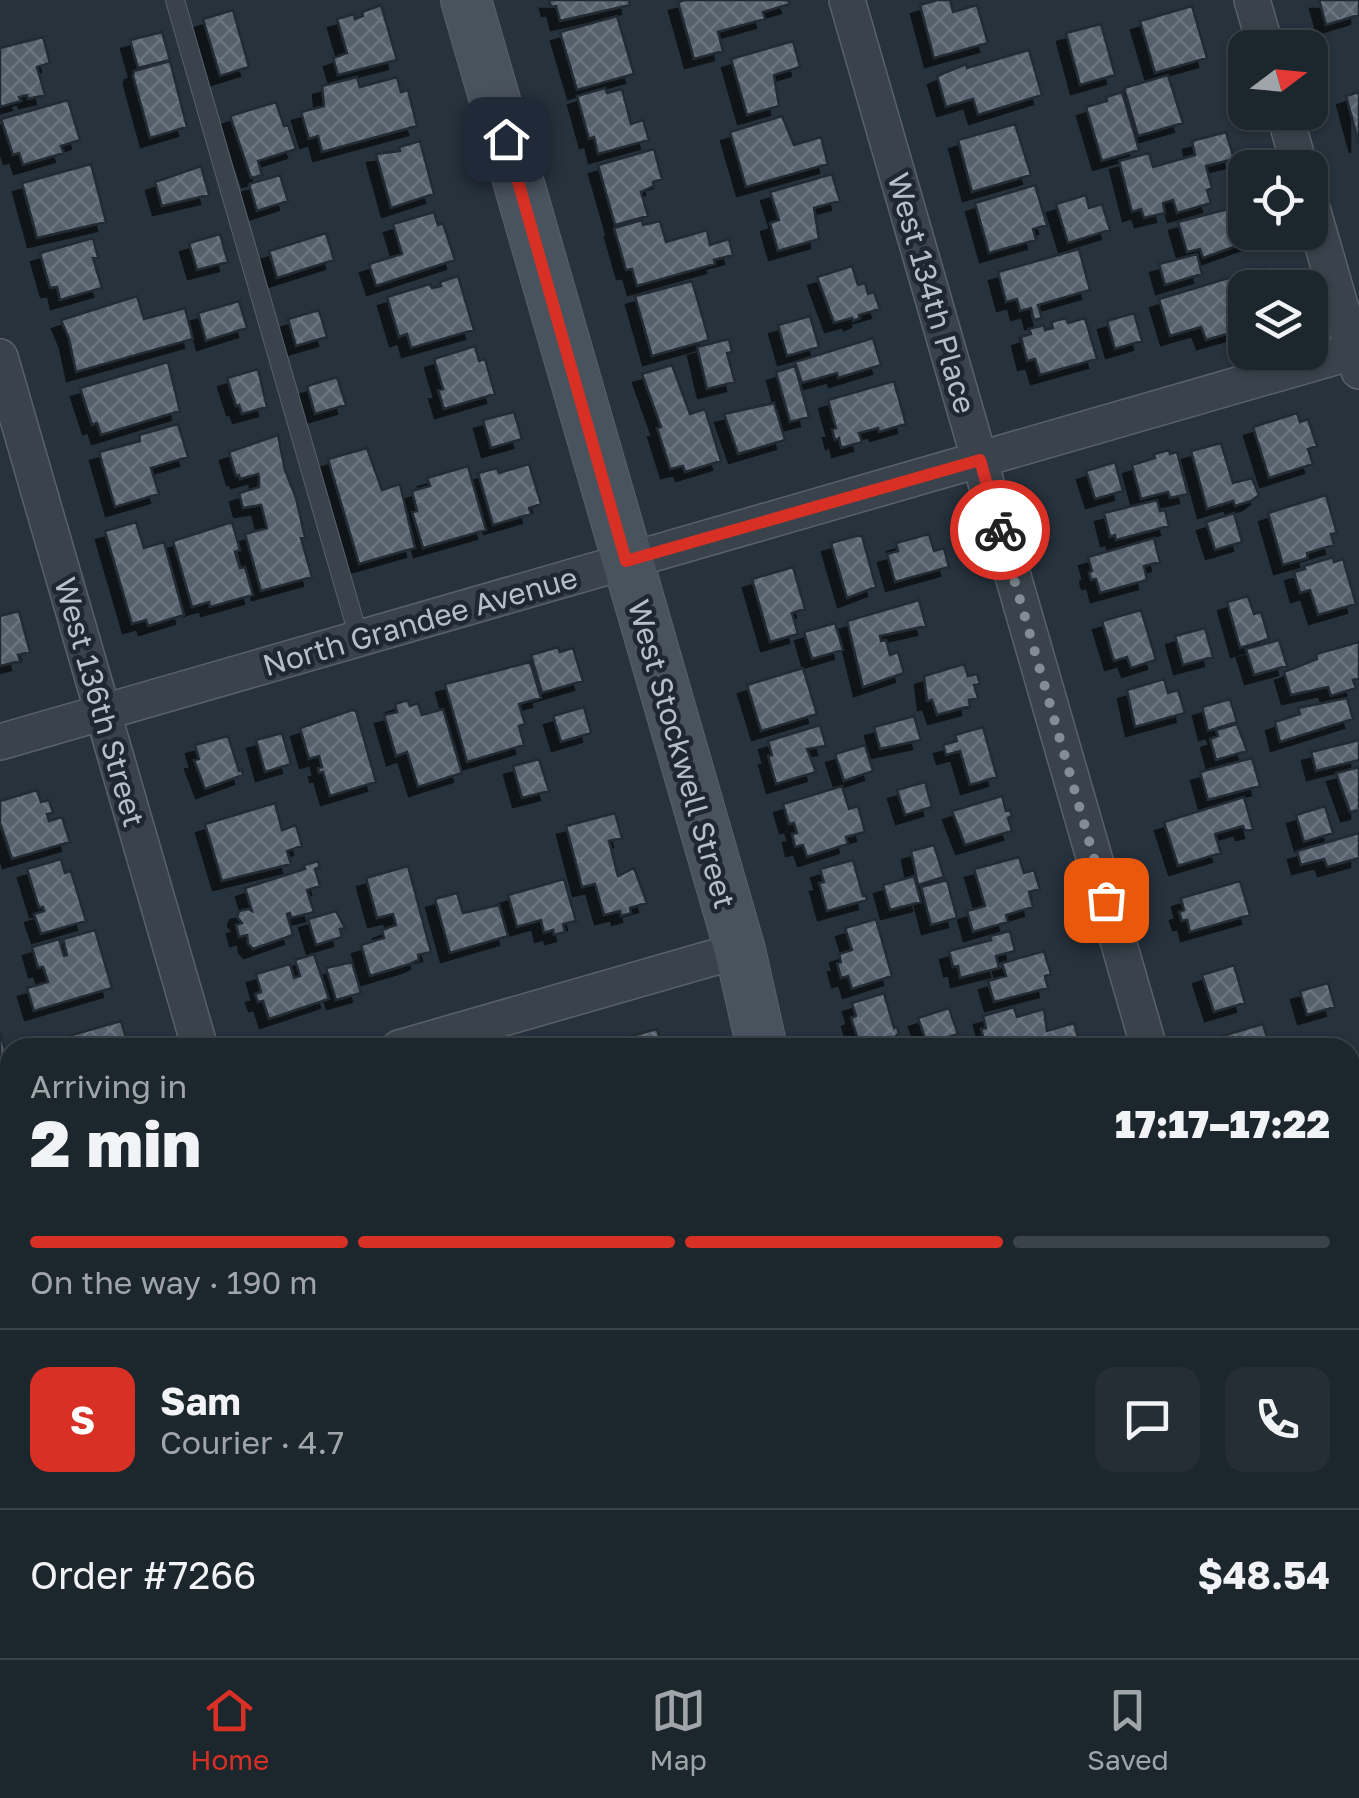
<!DOCTYPE html>
<html lang="en">
<head>
<meta charset="utf-8">
<style>
	body { margin:0; font-family:"Golos Text",sans-serif; background:#252e35; color:#f1f3f6; height:100vh; display:flex; flex-direction:column; font-size:38px; white-space:nowrap }
	* { box-sizing:border-box; margin:0 }
	p { font-size:32px; color:#a0a5aa }
	.icon { flex:none; width:55px; height:55px; fill:none; stroke:currentColor; stroke-width:2; stroke-linecap:round; stroke-linejoin:round }
	.map { position:relative; flex:1; overflow:hidden }
	.side { position:absolute; left:0px; top:1038px; width:1360px; height:622px; display:flex; flex-direction:column; background:#1c262d; border-radius:30px 30px 0 0; box-shadow:0 2px 8px #0004,0 0 0 2px #3a4349 }
	.side>* { flex:none }
	.needle { width:65px; rotate:74deg }
	.tools { position:absolute; left:1228px; top:30px; display:grid; gap:20px }
	.tools a { display:grid; place-items:center; width:100px; height:100px; border-radius:20px; background:#1c262d; box-shadow:0 2px 8px #0004,0 0 0 2px #3a4349; font-size:50px }
	.pin { position:absolute; display:grid; place-items:center; width:85px; height:85px; color:#fff; margin:-42px; border-radius:20px; box-shadow:0 5px 15px #0006 }
	.courier { position:absolute; display:grid; place-items:center; width:100px; height:100px; margin:-50px; border:8px solid #d93025; border-radius:50%; background:#fff; color:#222; box-shadow:0 2px 12px #0007 }
	.summary em { font-style:normal; font-weight:800 }
	.summary div { display:flex; flex-direction:column-reverse }
	.summary { display:flex; align-items:center; justify-content:space-between; height:170px; padding:0 30px }
	h1 { font-size:65px; font-weight:800; line-height:75px }
	.bar { display:grid; grid-template-columns:repeat(4,1fr); gap:15px 10px; align-content:center; height:120px; padding:0 30px }
	.bar i { height:12px; border-radius:8px; background:#3a4349 }
	.bar .current { background:#d93025 }
	.bar p { grid-column:span 4 }
	.line { display:flex; align-items:center; gap:25px; padding:0 30px; border-top:2px solid #3a4349 }
	.line div { flex:1 }
	.round { display:grid; place-items:center; flex:none; width:105px; height:105px; border-radius:20px; background:#252e35 }
	.tab-bar { display:flex; justify-content:space-around; align-items:center; height:140px; border-top:2px solid #3a4349; background:#1c262d; font-size:28px; color:#a0a5aa }
	.tab-bar a { display:grid; justify-items:center; gap:5px }
	.tab-bar .current { color:#d93025 }
	.map>svg:first-child { display:block }
	.building { fill:url(#building-cross-hatch); stroke:#212a33; stroke-width:2.5; filter:url(#shadow) }
	.lines { fill:none; stroke-linecap:round; stroke-linejoin:round }
	.lane-casing { stroke:#58616a; stroke-width:20 }
	.street-casing { stroke:#58616a; stroke-width:38 }
	.secondary-casing { stroke:#58616a; stroke-width:52 }
	.lane { stroke:#3a434c; stroke-width:18 }
	.street { stroke:#3a434c; stroke-width:35 }
	.secondary { stroke:#49535e; stroke-width:50 }
	.done { stroke:#848d96; stroke-width:10; stroke-dasharray:0 18 }
	.route { stroke:#d93025; stroke-width:12 }
	.labels { text-anchor:middle; dominant-baseline:central; stroke-width:9; stroke-linejoin:round; paint-order:stroke }
	.street-label { font-size:30px; fill:#b6bec7; stroke:#1f2831 }
</style>
</head>
<body>
<div class="map">
<svg width="1359" height="1658" viewBox="0 0 1359 1658">
	<defs>
		<pattern id="building-cross-hatch" width="8" height="8" patternUnits="userSpaceOnUse" patternTransform="scale(2.5)"><rect width="8" height="8" fill="#54606b"/><path d="M0 0l8 8M0 8l8-8" fill="none" stroke="#6a757f"/></pattern>
		<filter id="shadow"><feDropShadow dx="-9" dy="9" stdDeviation="0" flood-color="#0009"/></filter>
	</defs>
	<rect width="100%" height="100%" fill="#26323c"/>
	<!-- building -->
	<path class="building" d="M549,0H629L630,5L560,21L556,6L551,7Z
		M685,0H788L790,4L763,12L765,19L718,32L723,51L694,59L678,2Z
		M937,0H950L953,12L977,5L988,43L934,58L920,5Z
		M1319,0H1359V15L1326,25Z
		M381,5L397,60L338,75L333,58L347,53L337,19L354,14L355,19L363,16L362,12Z
		M1192,6L1207,58L1155,73L1140,21Z
		M233,10L249,67L220,76L203,19Z
		M617,16L634,74L577,90L560,32Z
		M1101,24L1115,75L1080,85L1066,33Z
		M162,32L170,60L138,68L130,40Z
		M43,37L50,63L37,67L45,95L28,99L27,95L19,97L21,101L0,107V48Z
		M793,41L800,67L774,75L779,106L747,115L731,59Z
		M1029,50L1042,95L978,115L973,99L946,107L937,76L966,64L967,68Z
		M170,61L187,127L150,138L133,76L134,71Z
		M1168,75L1183,123L1138,136L1124,88Z
		M357,77L360,87L397,77L401,92L408,90L417,126L322,152L318,136L309,139L301,112L324,106L322,86Z
		M605,88L607,93L622,89L631,124L643,120L649,140L598,154L594,137L589,139L577,96Z
		M1122,92L1139,150L1102,161L1086,107L1107,101L1106,97Z
		M1359,92V144L1346,96Z
		M68,100L80,140L61,146L64,153L23,165L19,153L13,155L1,119Z
		M276,102L284,126L288,125L296,149L258,161L262,175L251,178L230,116Z
		M782,116L794,145L821,137L828,164L746,187L730,132Z
		M1015,124L1031,175L972,192L958,140Z
		M1226,132L1234,159L1206,166L1212,188L1207,190L1211,203L1177,213L1173,200L1163,203L1165,213L1144,218L1141,209L1132,212L1119,161L1149,153L1153,167L1195,155L1192,141Z
		M420,141L434,194L391,208L376,154L400,151L399,147Z
		M654,149L662,179L653,182L654,186L641,192L648,216L615,225L598,165Z
		M91,164L106,222L37,238L22,183Z
		M201,166L209,195L162,206L155,182Z
		M832,174L840,201L814,208L819,239L778,251L770,223L779,220L770,192Z
		M280,175L288,201L257,211L249,184Z
		M1035,185L1047,225L1033,229L1036,240L989,253L975,203Z
		M1086,195L1089,208L1102,204L1110,230L1068,243L1056,204Z
		M1243,205L1245,232H1251L1253,240L1203,258L1200,249L1187,252L1178,222Z
		M434,212L438,225L443,223L455,260L376,286L369,264L402,254L393,224Z
		M642,220L643,225L660,221L666,242L707,230L710,245L729,239L733,255L714,260L715,264L637,286L632,269L626,270L614,228Z
		M326,233L334,260L277,278L269,251Z
		M220,234L228,262L197,270L189,243Z
		M93,238L98,257L93,258L102,288L60,300L57,287L50,288L40,253Z
		M1079,249L1090,290L1038,305L1042,318L1034,320L1031,308L1020,311L1017,299L1006,302L998,272Z
		M1197,254L1202,274L1165,285L1159,264Z
		M852,266L858,285L865,283L868,294L874,292L880,309L859,315L860,318L853,321L852,318L834,323L817,277Z
		M1265,267L1271,288H1245V329L1206,340L1201,327L1170,336L1159,299Z
		M458,276L474,330L411,348L407,334L399,337L387,297L430,284L432,288L441,286L440,282Z
		M692,281L709,340L652,356L635,296Z
		M137,296L144,319L185,308L193,339L76,372L69,339L61,320Z
		M239,301L247,328L206,341L198,313Z
		M319,310L327,337L296,346L288,319Z
		M1134,313L1142,341L1115,349L1107,321Z
		M810,316L819,347L787,356L778,325Z
		M1066,318L1068,323L1085,318L1097,359L1040,375L1035,359L1027,361L1021,337L1031,334L1029,329L1044,325L1045,330L1053,328L1051,322Z
		M873,338L881,365L838,378L837,373L802,383L795,362Z
		M729,339L732,352L727,353L735,382L707,389L697,347Z
		M475,346L479,361L485,359L495,394L444,409L438,390L443,389L434,359Z
		M168,362L180,411L101,435L97,423L92,425L80,388Z
		M672,365L690,414L705,409L721,461L685,472L683,466L670,469L657,428L661,427L642,374Z
		M795,366L809,417L790,422L776,372Z
		M258,369L267,407L242,414L239,405L236,406L227,378Z
		M337,377L346,405L315,414L307,386Z
		M894,381L906,424L879,432L878,428L859,433L862,442L841,448L839,438L835,440L832,429L836,428L828,400Z
		M774,403L785,440L738,454L724,414Z
		M514,412L522,439L491,448L483,420Z
		M1297,413L1300,422L1308,419L1317,446L1308,449L1313,464L1269,478L1253,427Z
		M178,424L188,457L151,468L159,494L115,507L99,452L140,441L139,435Z
		M278,435L285,470L296,498L305,537L301,538L312,577L261,591L245,534L267,528L261,505L243,508L239,493L259,487V478L258,474L240,479L239,475L236,476L229,452Z
		M1221,443L1233,483L1252,478L1259,495L1251,501L1235,506L1233,501L1207,509L1191,451Z
		M367,448L382,490L400,484L415,548L359,564L328,459Z
		M1169,450L1170,454L1177,452L1188,494L1170,498L1168,492L1141,499L1132,465L1155,458L1154,454Z
		M1115,462L1123,491L1095,499L1086,471Z
		M529,464L541,504L529,508L531,514L493,525L478,473L497,468L499,473Z
		M468,466L486,530L423,548L412,512L417,511L412,491L430,486L427,478Z
		M1326,495L1337,533L1331,534L1334,545L1307,553L1308,558L1283,565L1268,513Z
		M1157,500L1160,511L1165,510L1169,526L1116,540L1115,535L1110,537L1104,513Z
		M1234,513L1242,542L1215,550L1206,522Z
		M136,522L144,548L164,542L184,615L148,626L146,620L132,624L105,531Z
		M232,522L240,550L235,552L240,568L245,567L253,595L210,607L209,602L192,607L173,541Z
		M929,534L934,551L944,548L949,567L895,582L887,554L898,551L896,543Z
		M856,536H862L876,587L847,598L831,543Z
		M1154,538L1160,562L1144,566L1147,580L1100,593L1096,579L1091,580L1089,573L1092,571L1088,557Z
		M1333,557L1334,562L1343,559L1356,604L1318,615L1310,590L1300,593L1294,572L1305,569L1304,566Z
		M793,567L805,609L792,613L798,634L770,642L752,579Z
		M1248,596L1254,614L1261,612L1269,639L1240,648L1227,602Z
		M919,600L926,626L880,636L881,641L886,640L890,655L898,652L904,673L863,687L847,621Z
		M1141,610L1156,660L1131,668L1127,657L1114,661L1102,621Z
		M19,611L30,652L18,655L20,661L0,666V616Z
		M835,623L843,650L812,659L804,632Z
		M1205,628L1213,657L1183,665L1175,636Z
		M1279,640L1287,666L1254,675L1246,649Z
		M1359,642V678L1353,680L1356,688L1331,696L1328,687L1291,695L1284,672L1317,659L1316,654Z
		M558,647L560,652L573,648L583,681L542,693L531,655Z
		M530,662L541,698L519,704L525,724L519,726L524,745L467,762L445,684Z
		M964,664L968,676L977,674L980,684L974,685L978,698L969,700L970,706L937,715L932,700L927,701L924,676Z
		M803,668L817,714L761,731L747,685Z
		M1164,679L1168,693L1178,690L1185,713L1135,727L1127,690Z
		M1347,698L1353,719L1280,742L1275,722L1300,714L1298,708Z
		M1230,699L1237,722L1208,731L1202,707Z
		M408,700L410,706L418,703L422,715L443,709L462,773L418,787L407,752L396,756L384,715L397,712L395,704Z
		M584,707L591,733L561,742L553,716Z
		M352,710L356,711L376,782L330,796L323,772L319,773L318,768L322,767L319,756L309,759L300,728Z
		M914,716L921,740L880,749L874,727Z
		M1237,724L1247,751L1216,760L1210,739L1218,736L1216,730Z
		M820,725L826,746L807,749L816,772L776,784L768,756L772,755L768,741Z
		M983,727L997,777L970,785L960,751L946,755L943,745L957,741L955,735Z
		M282,733L291,764L265,772L256,740Z
		M228,736L239,771L242,770L243,775L205,789L194,760L199,759L195,745Z
		M1359,740V760L1316,771L1311,752Z
		M865,745L873,771L844,781L835,754Z
		M1252,758L1260,786L1208,800L1200,772Z
		M539,759L549,791L522,798L513,766Z
		M1359,767V810L1350,812L1336,773Z
		M925,782L932,807L905,815L897,790Z
		M842,786L849,809L858,806L865,832L846,837L848,844L807,857L803,845L795,847L792,834L797,833L794,823L789,824L783,804Z
		M37,790L41,802L49,800L53,813L47,814L49,821L62,817L70,842L12,859L0,823V801Z
		M1002,796L1006,811L1010,810L1012,816L1008,818L1012,831L965,845L952,811Z
		M1244,797L1253,829L1245,831L1243,826L1215,834L1221,853L1178,866L1164,822Z
		M275,803L282,830L296,825L302,846L287,851L291,864L222,881L205,824Z
		M1325,806L1333,833L1304,842L1296,815Z
		M615,813L622,838L609,841L618,876L634,868L647,903L630,908L631,913L621,916L620,911L604,915L595,884L582,887L566,826Z
		M1359,833V858L1327,867L1324,859L1301,865L1297,851Z
		M934,845L944,877L918,885L911,851Z
		M1019,857L1024,873L1034,870L1040,889L1029,892L1033,907L1006,915L1008,922L973,932L967,911L985,906L974,869Z
		M61,859L65,873L71,871L86,921L41,934L34,914L44,911L43,907L39,908L27,869Z
		M853,860L863,896L866,895L867,900L827,911L819,883L824,882L820,869Z
		M318,861L320,867L315,869L320,886L307,890L314,912L291,918L290,913L287,914L293,935L253,949L248,944L247,935L239,937L236,925L242,923L237,917L239,911L248,909L252,911L245,888L305,869L304,865Z
		M408,866L431,952L418,955L419,960L410,964L370,976L361,945L384,938L382,930L396,925L393,914L377,918L366,878Z
		M914,876L921,902L890,910L883,885Z
		M564,879L576,921L563,924L565,932L554,935L553,930L544,933L541,920L517,927L508,895Z
		M947,880L957,918L931,925L921,887Z
		M1240,881L1250,915L1190,932L1187,920L1182,921L1179,912L1184,910L1181,898Z
		M457,893L463,913L499,905L508,936L450,953L435,899Z
		M336,911L345,928L340,929L342,937L316,945L308,919Z
		M876,919L892,976L852,989L848,976L841,978L837,963L841,962L839,954L852,950L845,928Z
		M95,930L112,988L34,1011L27,988L48,982L43,967L38,968L32,947L59,939L64,956L67,955L63,939Z
		M1010,931L1015,951L996,956L999,968L960,978L958,966L953,967L949,951L991,940L990,936Z
		M1044,951L1051,974L1045,976L1048,988L994,1002L988,981L1006,976L1002,963Z
		M314,954L329,999L269,1019L263,1001L258,1002L255,994L261,992L256,974L290,964L294,978L300,976L295,960Z
		M352,962L361,993L336,1000L326,968Z
		M1234,965L1245,1003L1214,1012L1202,975Z
		M1328,983L1335,1007L1307,1015L1300,991Z
		M884,993L894,1028L897,1027L899,1033L894,1038L860,1046L851,1018L856,1016L852,1003Z
		M1014,1007L1017,1017L1044,1009L1047,1031L1074,1023L1081,1048H986L981,1029L986,1028L983,1016Z
		M949,1008L958,1034L927,1044L918,1018Z
		M121,1021L126,1038L132,1037L135,1046L68,1048L65,1037Z
		M1263,1024L1268,1041L1259,1044L1260,1048H1225L1222,1036Z
		M657,1029L661,1043L667,1041L669,1048H627L624,1038Z
		M0,1032L10,1067V1087L0,1090Z
		M1359,1193V1224L1353,1226L1350,1196Z
		M1359,1265V1331L1350,1333V1268Z
		M10,1294V1345L0,1348V1297Z
		M10,1354V1416L5,1401L0,1403V1358Z
		M1359,1355V1395L1350,1398V1357Z
		M1359,1404V1455L1350,1457V1407Z
		M10,1457V1490L1,1492L0,1460Z
		M76,1650H139L141,1658H59L77,1655Z
		M237,1650H289L291,1658H234L232,1652Z
		M483,1650H515L517,1658H467L466,1655Z
		M628,1650L630,1658H591L589,1651Z
		M642,1650H706L709,1658H645Z
		M717,1650H778L781,1658H720Z
		M804,1650H850L853,1658H804Z
		M1050,1650H1068L1071,1658H1022Z
		M1170,1650H1227L1200,1658H1173Z"/>
	<g class="lines">
		<!-- lane casing -->
		<g class="lane-casing">
			<path id="lane" d="M175,0L359,638"/>
		</g>
		<!-- street casing -->
		<g class="street-casing">
			<path id="street" d="M847,0L1149,1048
				M1252,0L1266,48
				M1284,112L1300,168
				M1310,201L1359,371
				M0,357L200,1048
				M0,742L1359,350
				M399,1048L740,950
				M0,1163L10,1160
				M370,1650L373,1658
				M1322,1650L1324,1658"/>
		</g>
		<!-- secondary casing -->
		<g class="secondary-casing">
			<path id="secondary" d="M466,0L740,950L762,1048
				M910,1650L912,1658"/>
		</g>
		<!-- lane -->
		<use href="#lane" class="lane"/>
		<!-- street -->
		<use href="#street" class="street"/>
		<!-- secondary -->
		<use href="#secondary" class="secondary"/>
	</g>
	<g class="lines">
		<!-- done -->
		<path class="done" d="M1000,530L1106,900"/>
		<!-- route -->
		<path class="route" d="M506,139L626,561L980,460L1000,530"/>
	</g>
	<g class="labels">
		<!-- street labels -->
		<g class="street-label">
			<text transform="translate(932 293) rotate(74)">West 134th Place</text>
			<text transform="translate(420 621) rotate(-16)">North Grandee Avenue</text>
			<text transform="translate(100 702) rotate(74)">West 136th Street</text>
			<text transform="translate(682 754) rotate(74)">West Stockwell Street</text>
		</g>
	</g>
</svg>
<div class="tools">
<a><svg class="needle" viewBox="-14 -14 28 28"><path d="M0-13l5 13h-10z" fill="#e53935"/><path d="M0 13l5-13h-10z" fill="#a0a5aa"/></svg></a>
<a><svg class="icon" aria-label="locate" viewBox="0 0 24 24"><circle cx="12" cy="12" r="6"/><path d="M12 2v4M12 18v4M2 12h4M18 12h4"/></svg></a>
<a><svg class="icon" aria-label="layers" viewBox="0 0 24 24"><path d="M12 4l9 5-9 5-9-5zM3 14l9 5 9-5"/></svg></a>
</div>
<div class="pin" style="left:1106px;top:900px;background:#ea580c"><svg class="icon" aria-label="bag" viewBox="0 0 24 24"><path d="M5 8h14l-1 12H6zM9 8a3 3 0 0 1 6 0"/></svg></div>
<div class="pin" style="left:506px;top:139px;background:#1f2937"><svg class="icon" aria-label="home" viewBox="0 0 24 24"><path d="M3 11l9-7 9 7M6 9v11h12V9"/></svg></div>
<div class="courier" style="left:1000px;top:530px"><svg class="icon" aria-label="bike" viewBox="0 0 24 24"><circle cx="6" cy="16" r="4"/><circle cx="18" cy="16" r="4"/><path d="M6 16l4-8h5l3 8M10 8l3 8H6M13 5h3"/></svg></div>
<section class="side">
<div class="summary"><div><h1>2 min</h1><p>Arriving in</p></div><em>17:17–17:22</em></div>
<div class="bar"><i class="current"></i><i class="current"></i><i class="current"></i><i></i><p>On the way · 190 m</p></div>
<div class="line" style="height:180px"><b class="round" style="background:#d93025;color:#fff">S</b><div><b>Sam</b><p>Courier · 4.7</p></div><a class="round"><svg class="icon" aria-label="chat" viewBox="0 0 24 24"><path d="M4 5h16v11H9l-5 4z"/></svg></a><a class="round"><svg class="icon" aria-label="phone" viewBox="0 0 24 24"><path d="M5 4h4l2 5-3 2q2 4 5 5l2-3 5 2v4C11 20 4 13 5 4z"/></svg></a></div>
<div class="line" style="height:130px"><div>Order #7266</div><b>$48.54</b></div>
</section>
</div>
<nav class="tab-bar">
<a class="current"><svg class="icon" aria-label="home" viewBox="0 0 24 24"><path d="M3 11l9-7 9 7M6 9v11h12V9"/></svg>Home</a>
<a><svg class="icon" aria-label="map" viewBox="0 0 24 24"><path d="M3 6l6-2 6 2 6-2v14l-6 2-6-2-6 2zM9 4v14M15 6v14"/></svg>Map</a>
<a><svg class="icon" aria-label="saved" viewBox="0 0 24 24"><path d="M7 4h10v16l-5-4-5 4z"/></svg>Saved</a>
</nav>
</body>
</html>
